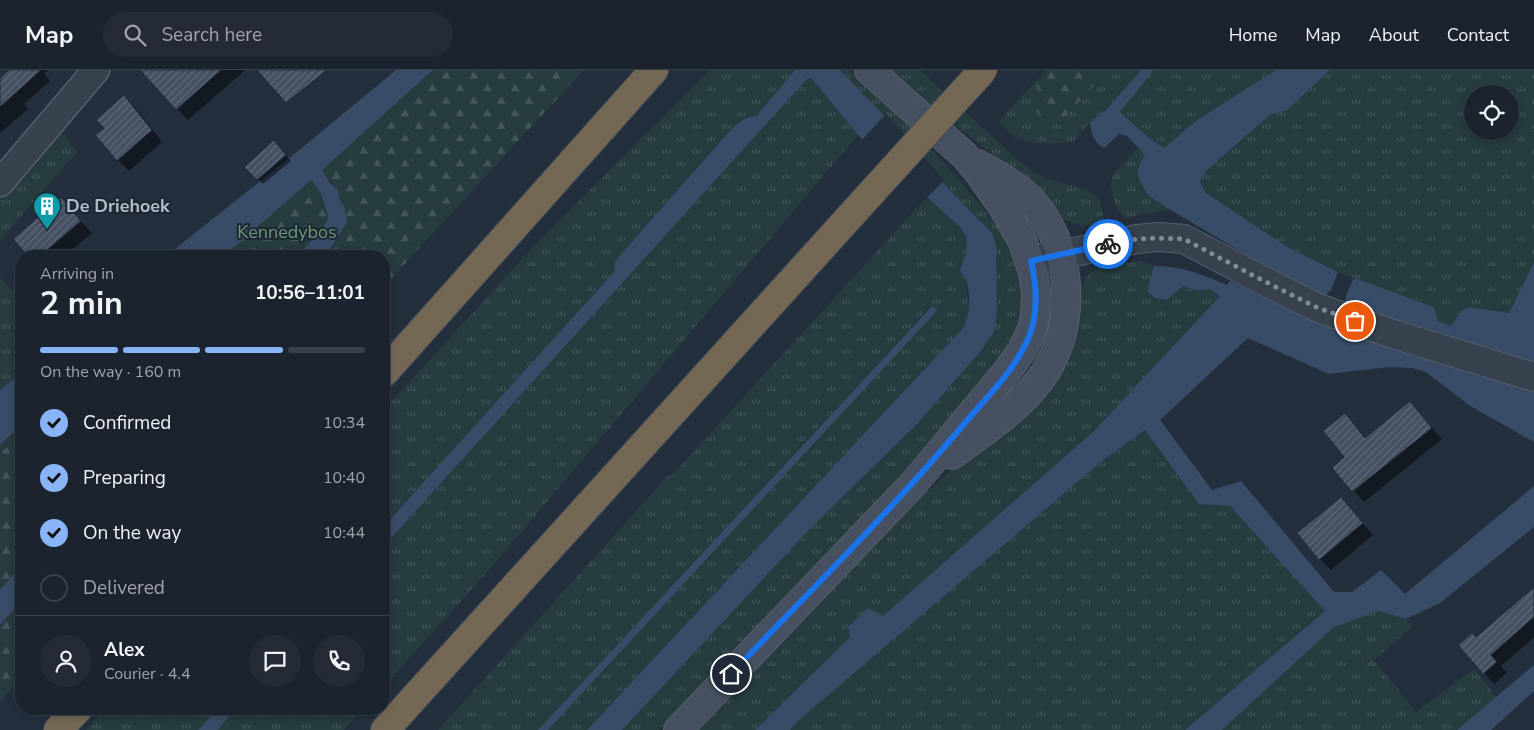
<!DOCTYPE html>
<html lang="en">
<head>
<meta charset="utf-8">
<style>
	body { margin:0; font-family:"Nunito Sans",sans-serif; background:#242b36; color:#f1f3f6; height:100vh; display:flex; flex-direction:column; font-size:19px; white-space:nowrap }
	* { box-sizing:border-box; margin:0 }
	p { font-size:16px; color:#a0a4aa }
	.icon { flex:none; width:28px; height:28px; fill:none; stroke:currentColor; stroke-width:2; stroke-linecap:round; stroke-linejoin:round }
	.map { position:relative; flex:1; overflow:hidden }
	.details { position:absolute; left:15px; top:180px; width:375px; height:465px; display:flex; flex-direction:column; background:#1b232e; border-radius:20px; box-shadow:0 2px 8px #0003,0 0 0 1px #39404a }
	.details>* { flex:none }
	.controls { position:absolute; left:1464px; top:15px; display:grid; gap:10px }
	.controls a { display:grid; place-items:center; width:55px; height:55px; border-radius:50%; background:#1b232e; box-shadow:0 2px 8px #0003,0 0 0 1px #39404a; font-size:25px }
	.pin { position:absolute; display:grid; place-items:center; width:42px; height:42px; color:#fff; margin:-21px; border:2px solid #fff; border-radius:50%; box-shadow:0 1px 5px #0007 }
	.courier { position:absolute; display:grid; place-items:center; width:50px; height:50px; margin:-25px; border:4px solid #1a73e8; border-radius:50%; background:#fff; color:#222; box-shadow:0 1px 6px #0007 }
	.summary em { font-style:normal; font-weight:700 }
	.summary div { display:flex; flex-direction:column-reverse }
	.summary { display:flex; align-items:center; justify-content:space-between; height:85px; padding:0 25px }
	h1 { font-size:32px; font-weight:700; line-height:38px }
	.bar { display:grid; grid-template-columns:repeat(4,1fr); gap:8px 5px; align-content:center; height:60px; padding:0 25px }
	.bar i { height:6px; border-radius:4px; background:#39404a }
	.bar .on { background:#8ab4f8 }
	.bar p { grid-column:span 4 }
	.line { display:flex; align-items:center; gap:12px; padding:0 25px; border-top:1px solid #39404a }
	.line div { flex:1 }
	.round { display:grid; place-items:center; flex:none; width:52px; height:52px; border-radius:26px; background:#242b36 }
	ol { padding:0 25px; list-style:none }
	li { display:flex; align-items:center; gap:15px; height:55px }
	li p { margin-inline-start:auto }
	li .icon { padding:5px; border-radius:50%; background:#8ab4f8; color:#111; stroke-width:4 }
	li:last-child { color:#a0a4aa }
	li i { width:28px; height:28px; border:2px solid #39404a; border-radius:50% }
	header { display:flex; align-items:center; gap:30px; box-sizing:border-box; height:70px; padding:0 25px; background:#1b232e; border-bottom:1px solid #39404a }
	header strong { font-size:24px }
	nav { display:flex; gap:28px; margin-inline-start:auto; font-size:18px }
	.search { width:350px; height:45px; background:#242b36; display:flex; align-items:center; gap:12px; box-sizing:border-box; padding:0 18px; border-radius:28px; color:#a0a4aa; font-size:19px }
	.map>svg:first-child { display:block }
	.grass { fill:url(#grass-tufts); fill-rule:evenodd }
	.forest { fill:url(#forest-firs) }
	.water { fill:#394c67 }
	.pier { fill:#242f3e }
	.shadow { fill:#0007 }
	.building { fill:url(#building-hatch); stroke:#1f2835 }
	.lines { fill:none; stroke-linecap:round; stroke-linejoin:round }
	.minor-casing { stroke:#565f6c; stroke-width:29 }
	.tertiary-casing { stroke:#565f6c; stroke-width:30 }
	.secondary-casing { stroke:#565f6c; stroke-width:30 }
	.motorway-casing { stroke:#434c59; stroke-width:30 }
	.minor { stroke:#38414e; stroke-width:26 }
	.tertiary { stroke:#38414e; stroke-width:28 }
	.secondary { stroke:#465061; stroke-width:28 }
	.motorway { stroke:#746855; stroke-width:28 }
	.motorway-bridge-casing { stroke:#434c59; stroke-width:30; stroke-linecap:butt }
	.motorway-bridge { stroke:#746855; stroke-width:28 }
	.done { stroke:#828b98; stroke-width:5; stroke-dasharray:0 9 }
	.route { stroke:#1a73e8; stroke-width:6 }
	.labels { text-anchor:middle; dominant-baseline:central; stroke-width:4; stroke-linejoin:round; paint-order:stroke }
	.poi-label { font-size:18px; font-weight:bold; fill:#b4bcc9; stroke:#1d2633; text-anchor:start }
	.park-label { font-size:18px; fill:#6b9a76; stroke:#1d2633 }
</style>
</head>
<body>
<header>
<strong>Map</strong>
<div class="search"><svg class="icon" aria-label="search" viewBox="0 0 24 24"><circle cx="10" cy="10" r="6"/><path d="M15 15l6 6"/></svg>Search here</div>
<nav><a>Home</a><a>Map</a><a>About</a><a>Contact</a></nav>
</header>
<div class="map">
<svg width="1534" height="660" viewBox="0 0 1534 660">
	<defs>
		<pattern id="grass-tufts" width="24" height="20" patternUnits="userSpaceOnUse" patternTransform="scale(1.25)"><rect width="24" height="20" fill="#263c3f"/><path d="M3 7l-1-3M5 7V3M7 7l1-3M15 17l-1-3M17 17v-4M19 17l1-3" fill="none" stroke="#435659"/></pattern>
		<pattern id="forest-firs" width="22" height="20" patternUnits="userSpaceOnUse" patternTransform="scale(1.25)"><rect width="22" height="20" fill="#263c3f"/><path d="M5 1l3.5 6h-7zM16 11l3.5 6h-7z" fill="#435659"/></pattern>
		<pattern id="building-hatch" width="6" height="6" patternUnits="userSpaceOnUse" patternTransform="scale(1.25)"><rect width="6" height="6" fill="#455162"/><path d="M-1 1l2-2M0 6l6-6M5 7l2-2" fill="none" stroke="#5d6877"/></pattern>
	</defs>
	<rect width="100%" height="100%" fill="#242f3e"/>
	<!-- grass -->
	<path class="grass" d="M710,0H795L757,45L744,49L734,56L615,191L614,202L384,456V340L533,177Z
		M840,0H851L883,29L942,91L1009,167L1026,217L1019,265L923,385L659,660H622L806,463L918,353L980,282L994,262L997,242L996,203V176L992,163L944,114L877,38Z
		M887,0H920L1020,92C1028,98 1037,104 1046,108C1060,114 1088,116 1097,127C1102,133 1103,145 1105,153L1080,155L1062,149L1004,94Z
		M1108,0H1141L1106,40L1090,52L1073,72C1055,74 1030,76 1013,66C1008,63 1004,56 999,51L1033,14L1040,18L1064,48Z
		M1154,0H1276L1197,50L1164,78L1148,67L1119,42Z
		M1330,0H1534V192L1509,243L1469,237L1462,240L1451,256L1438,251L1434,237L1338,202L1288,178L1206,123L1200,112L1206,101L1271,44L1286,41ZM1472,24H1510V61H1472Z
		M807,9H811L813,10L858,65L489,500L384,616V476Z
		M55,63L64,65L77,82L0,170V125Z
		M1139,77L1146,84L1137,101L1148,125L1169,139L1126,148L1117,139L1110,114L1114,104Z
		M926,128C942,141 970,157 967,182C966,188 962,194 960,200L966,213L969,238L966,252L953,269L587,660H548L937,240L932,236L929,238L538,660H438L667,407L673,404Z
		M1141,191L1154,196L1147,221L1167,230L1183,216L1200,221L1210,219L1221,226L1094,361L883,547L868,538L848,557L850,567L755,660H699L916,431L1046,319L1079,224L1087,206L1102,195Z
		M0,208L21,228V303L0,320Z
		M21,355V364L0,384V375Z
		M1146,360L1199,434L1230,436L1326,541L1185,660H790L799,650L1101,392Z
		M1379,541L1406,549L1412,557L1374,590L1416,642L1474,599L1497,628L1457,660H1222L1334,556Z
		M106,639H218L198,660H86Z
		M236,639H363L344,660H217Z"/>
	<!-- forest -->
	<path class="forest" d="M433,0H584L384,216V186H326L339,167L345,138L340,130L338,120L321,100Z
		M1046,0H1108L1064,48L1049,51L1032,38L1040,19L1033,14Z
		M311,110C323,122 325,132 328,149L319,163L297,186H224Z
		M21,364V496L0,520V384Z
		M21,532V609L0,631V555Z"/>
	<!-- water -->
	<path class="water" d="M396,0H433L322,100L330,113L338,120L340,130L345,138L347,152L326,186H297L319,163L328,149C325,133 322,121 311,110L224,186H166L292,86Z
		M795,0H840L877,38L944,114L992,163L996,176L997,242L994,262L980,282L918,353L806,463L622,660H587L963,258C970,246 972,219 964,207C962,204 961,203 960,200L967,180L966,167L961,158L858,65L813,10L811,8L807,9L384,476V456L614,202L615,191L734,56L744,49L757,45Z
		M1141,0H1154L1120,42L1148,67L1164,78L1197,50L1276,0H1330L1286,41L1271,44L1206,101L1200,112L1206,123L1289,178L1338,202L1434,237L1438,251L1451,256L1462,240L1469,237L1509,243L1534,192V295L1345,234L1277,203L1169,139L1148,125L1140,111L1137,101L1145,84L1127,66L1119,64L1104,78C1094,73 1091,63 1090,52L1106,40Z
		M1154,196C1185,197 1198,203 1227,215L1230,211L1295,243L1534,322V372L1470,336L1426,302L1412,298L1389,297L1329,304L1248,268L1160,350L1212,420L1241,411L1334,522H1352L1381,500L1405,524L1534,416V457L1440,533L1406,549L1379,541L1334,557L1222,660H1185L1325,541L1230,436L1199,434L1145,360L1101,392L799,650L790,660H755L850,567L848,557L868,538L883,546L1094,361L1220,226L1210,219L1200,221L1183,216L1167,230L1155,228L1147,221Z
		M932,236L937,239L935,243L548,660H538Z
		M21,303V355L0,375V320Z
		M21,496V532L0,555V520Z
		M1534,595V621L1491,660H1457Z
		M218,639H236L217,660H198Z"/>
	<!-- pier -->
	<path class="pier" d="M886,44L944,110L925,130L861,71Z
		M1338,202L1354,208L1346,225L1345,234L1325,226L1331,220Z"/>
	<!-- shadow -->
	<path class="shadow" d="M11,0H48L44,3L50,11L24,34L28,39L0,63V9Z
		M155,0H245L188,50L177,39Z
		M124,27L136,38L162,72L129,101L118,90L106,58Z
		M279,77L291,91L263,114L246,97Z
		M60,129L92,163L65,186H30L14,169Z
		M1410,333L1442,369L1364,432L1334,398L1346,388L1345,345L1366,368Z
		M1341,429L1373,465L1331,500L1320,489Z
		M1534,519V567L1501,596L1507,603L1494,614L1459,575L1476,568Z"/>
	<!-- building -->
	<path class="building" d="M9,0H41L0,37V8Z
		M140,0H221L176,40Z
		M257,0H327L286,33Z
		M124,25L152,60L117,91L95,65L104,58L96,50Z
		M274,70L286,85L257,110L244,97Z
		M61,127L81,151L40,186H28L13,169Z
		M1410,331L1432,358L1352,422L1332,398L1344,387L1323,361L1345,343L1365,368Z
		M1341,427L1363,453L1319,490L1297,463Z
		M1534,517V547L1491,585L1497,592L1483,604L1458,575L1472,563L1476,567Z"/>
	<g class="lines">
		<!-- minor casing -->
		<g class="minor-casing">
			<path id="minor" d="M0,113L96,0"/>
		</g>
		<!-- tertiary casing -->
		<g class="tertiary-casing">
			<path id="tertiary" d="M1031,191L1137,169L1159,167L1184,169L1258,208L1318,238L1393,264L1534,307"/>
		</g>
		<!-- secondary casing -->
		<g class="secondary-casing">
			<path id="secondary" d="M952,385C983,362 1016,341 1039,311C1077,262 1075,183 1036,136C1021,117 998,106 978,94
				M678,660L915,412L1008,300L1023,279L1032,259L1035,246L1036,222L1033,202L1023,172L1003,137L979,103L964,85L869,0"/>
		</g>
		<!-- motorway casing -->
		<g class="motorway-casing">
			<path id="motorway" d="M384,303L654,0
				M58,660L78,639
				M385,660L873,121"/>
		</g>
		<!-- minor -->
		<use href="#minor" class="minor"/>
		<!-- tertiary -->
		<use href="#tertiary" class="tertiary"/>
		<!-- secondary -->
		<use href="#secondary" class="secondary"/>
		<!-- motorway -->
		<use href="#motorway" class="motorway"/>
		<!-- motorway-bridge casing -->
		<g class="motorway-bridge-casing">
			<path id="motorway-bridge" d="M873,121L983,0"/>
		</g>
		<!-- motorway-bridge -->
		<use href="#motorway-bridge" class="motorway-bridge"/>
	</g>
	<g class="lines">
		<!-- done -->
		<path class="done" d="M1108,174L1137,169L1158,168L1184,169L1258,208L1318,238L1355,251"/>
		<!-- route -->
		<path class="route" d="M731,604C808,523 887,445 959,360C982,332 1014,302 1028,269C1039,244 1037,217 1031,191L1108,174"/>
	</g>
	<!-- icons -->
	<defs>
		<g id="building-pin" transform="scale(1.4375)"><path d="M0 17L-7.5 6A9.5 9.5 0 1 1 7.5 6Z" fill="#0f9aa8" stroke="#1d2633"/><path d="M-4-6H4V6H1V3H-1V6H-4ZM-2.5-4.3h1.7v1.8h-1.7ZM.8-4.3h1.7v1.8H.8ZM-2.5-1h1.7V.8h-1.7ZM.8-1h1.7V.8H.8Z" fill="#fff"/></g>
	</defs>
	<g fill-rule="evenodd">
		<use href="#building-pin" x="47" y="136"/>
	</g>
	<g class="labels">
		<!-- poi labels -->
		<g class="poi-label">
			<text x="66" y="136">De Driehoek</text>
		</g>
		<!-- park labels -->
		<g class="park-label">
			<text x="287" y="162">Kennedybos</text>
		</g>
	</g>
</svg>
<div class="controls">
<a><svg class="icon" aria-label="locate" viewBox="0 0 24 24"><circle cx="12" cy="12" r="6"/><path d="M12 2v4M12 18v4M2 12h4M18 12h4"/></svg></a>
</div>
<div class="pin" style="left:1355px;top:251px;background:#ea580c"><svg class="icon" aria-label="bag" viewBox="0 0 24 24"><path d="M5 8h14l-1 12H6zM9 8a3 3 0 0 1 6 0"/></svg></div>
<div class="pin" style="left:731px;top:604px;background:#1f2937"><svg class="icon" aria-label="home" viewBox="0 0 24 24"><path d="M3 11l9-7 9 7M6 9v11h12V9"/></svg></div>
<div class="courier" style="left:1108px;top:174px"><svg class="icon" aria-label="bike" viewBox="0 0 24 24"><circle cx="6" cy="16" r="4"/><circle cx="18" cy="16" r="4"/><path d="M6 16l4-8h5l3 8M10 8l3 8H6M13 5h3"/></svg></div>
<section class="details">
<div class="summary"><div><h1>2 min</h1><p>Arriving in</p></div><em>10:56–11:01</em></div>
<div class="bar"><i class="on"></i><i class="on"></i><i class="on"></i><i></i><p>On the way · 160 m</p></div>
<ol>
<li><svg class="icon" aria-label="check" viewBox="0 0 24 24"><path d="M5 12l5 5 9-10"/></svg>Confirmed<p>10:34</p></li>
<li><svg class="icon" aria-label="check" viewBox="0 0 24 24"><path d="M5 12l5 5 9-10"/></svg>Preparing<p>10:40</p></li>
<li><svg class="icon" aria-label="check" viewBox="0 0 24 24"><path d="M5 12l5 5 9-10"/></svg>On the way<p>10:44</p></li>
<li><i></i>Delivered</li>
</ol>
<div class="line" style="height:90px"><a class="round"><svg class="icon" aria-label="person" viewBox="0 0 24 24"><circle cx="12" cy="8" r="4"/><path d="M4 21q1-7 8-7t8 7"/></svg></a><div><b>Alex</b><p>Courier · 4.4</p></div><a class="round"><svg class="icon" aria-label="chat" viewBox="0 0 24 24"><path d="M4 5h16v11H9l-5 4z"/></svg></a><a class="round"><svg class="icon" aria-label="phone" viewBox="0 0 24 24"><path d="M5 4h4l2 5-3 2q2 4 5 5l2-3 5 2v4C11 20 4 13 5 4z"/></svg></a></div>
</section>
</div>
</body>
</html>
